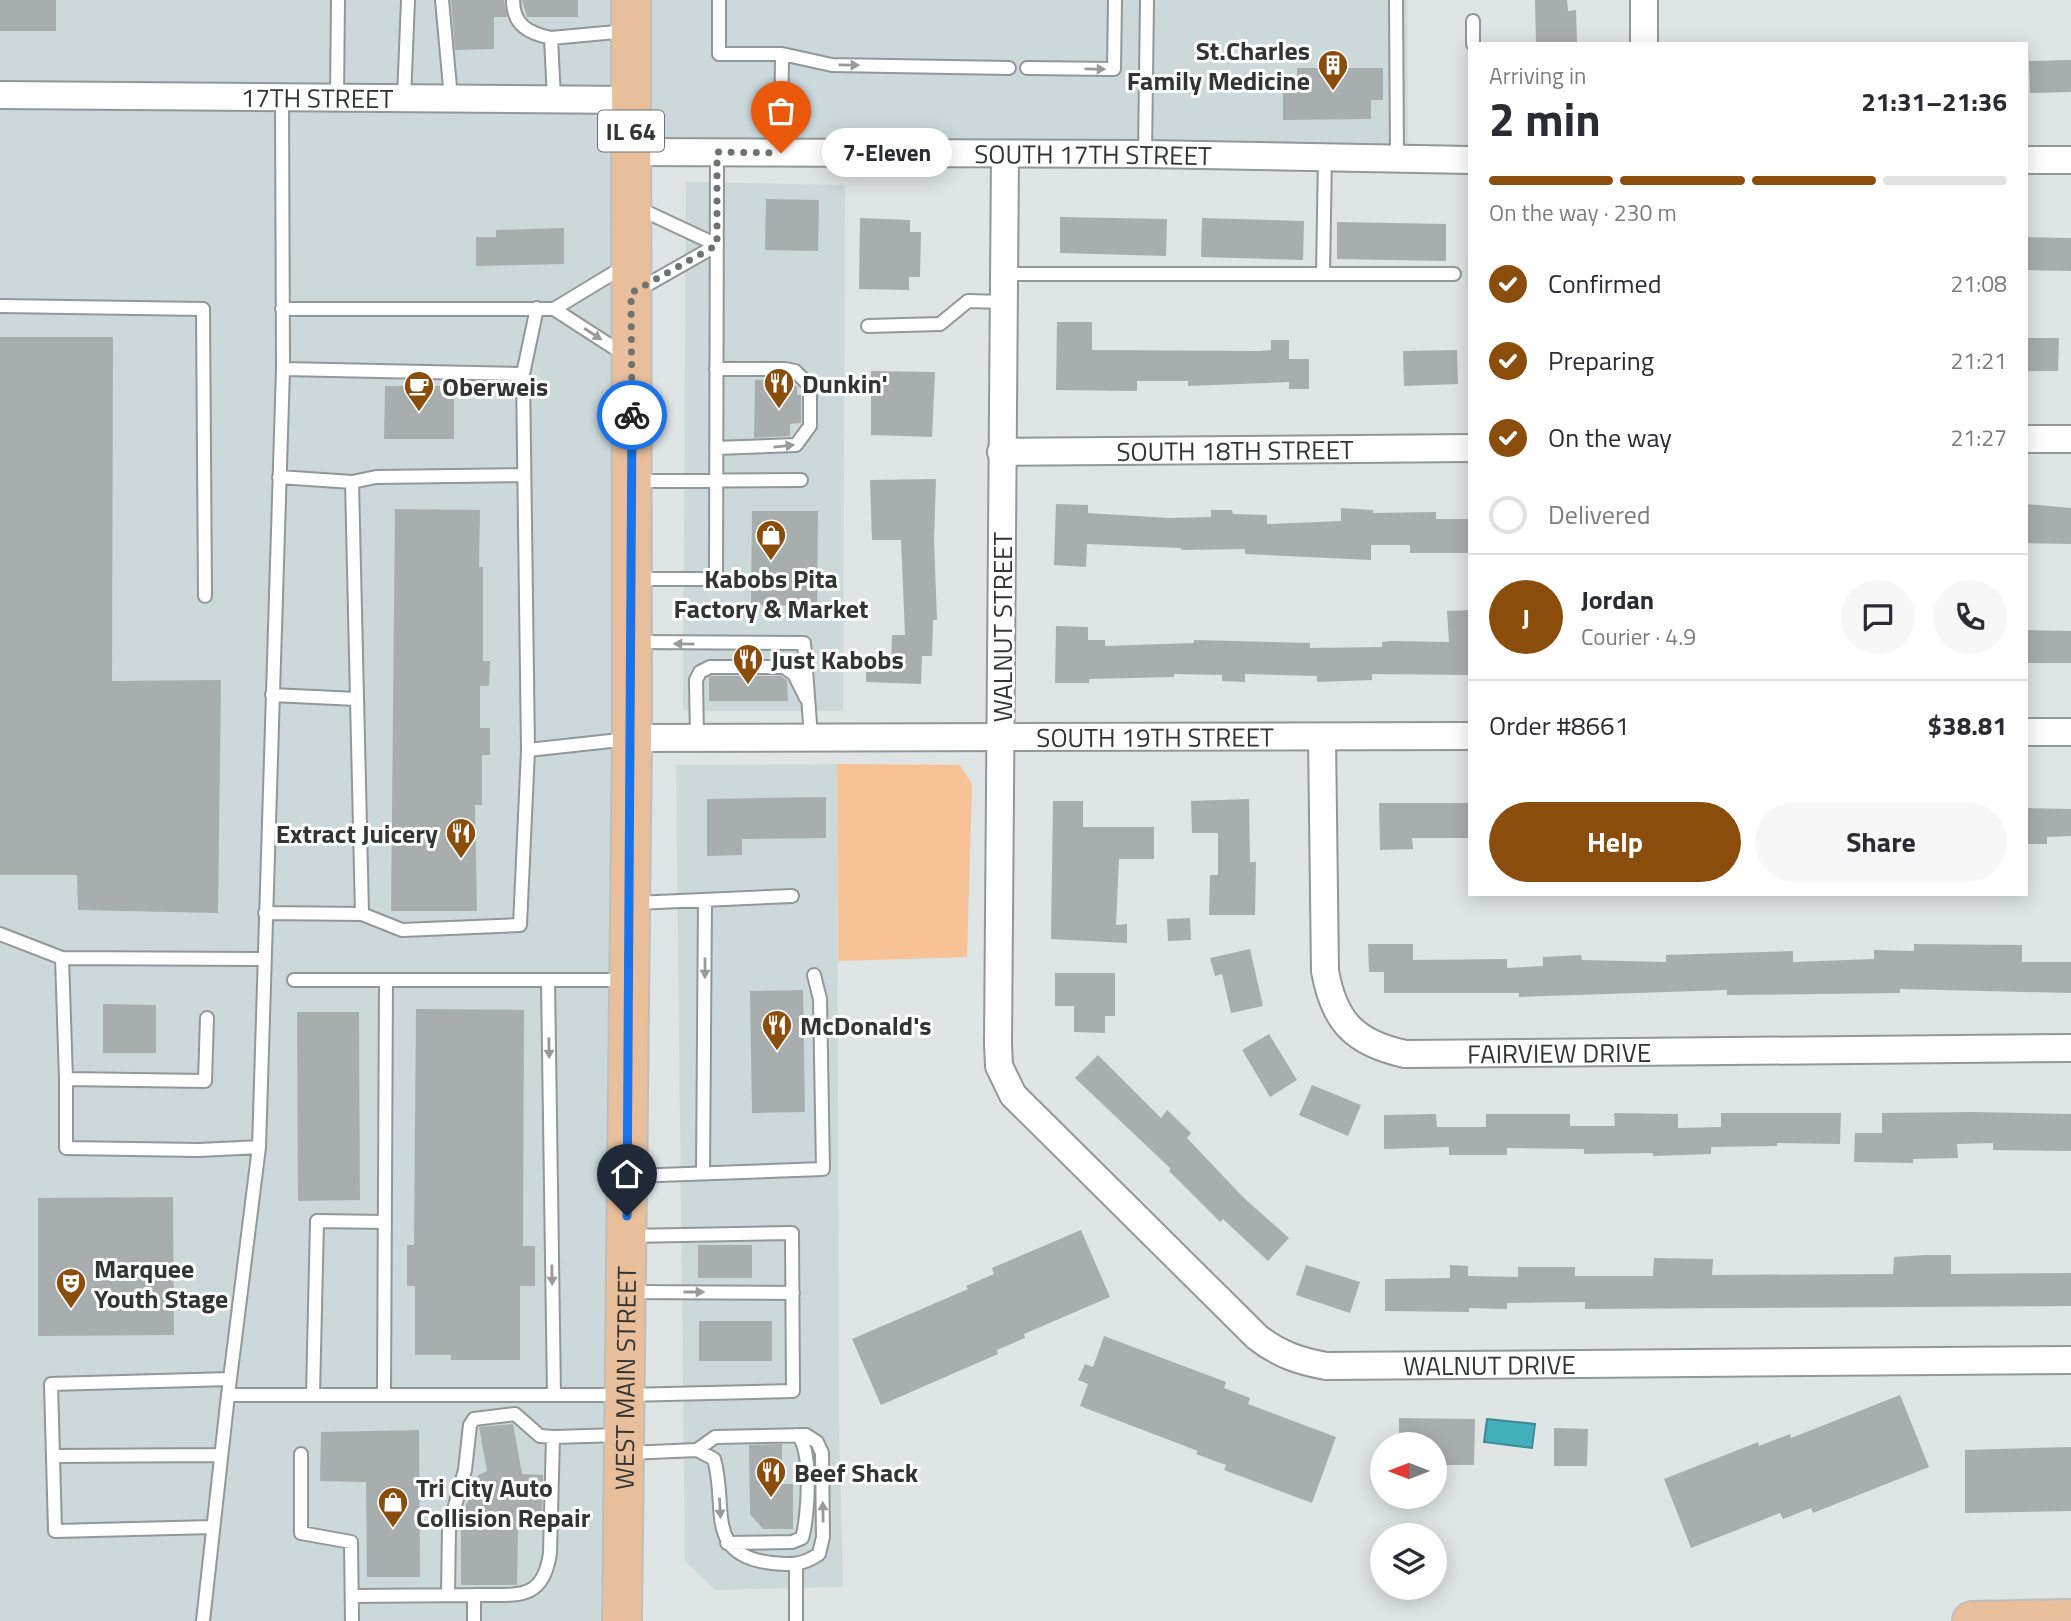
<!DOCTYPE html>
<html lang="en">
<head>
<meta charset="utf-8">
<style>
	body { margin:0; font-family:"Titillium Web",sans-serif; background:#f7f7f7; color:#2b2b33; height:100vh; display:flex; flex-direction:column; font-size:26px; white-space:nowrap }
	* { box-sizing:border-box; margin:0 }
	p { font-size:23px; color:#7c7c81 }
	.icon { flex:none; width:38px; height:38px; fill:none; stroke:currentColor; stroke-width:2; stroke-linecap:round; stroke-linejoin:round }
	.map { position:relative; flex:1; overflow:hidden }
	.drawer { position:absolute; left:1468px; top:42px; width:560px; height:854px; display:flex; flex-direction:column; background:#fff; border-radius:0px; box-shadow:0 4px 18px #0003 }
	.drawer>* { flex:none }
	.needle { width:46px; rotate:270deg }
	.fabs { position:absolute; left:1370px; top:1432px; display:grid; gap:14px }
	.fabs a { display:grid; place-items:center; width:77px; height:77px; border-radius:50%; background:#fff; box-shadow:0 4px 18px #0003; font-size:35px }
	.pin { position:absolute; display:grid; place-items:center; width:60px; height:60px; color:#fff; margin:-72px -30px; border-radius:50% 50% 50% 0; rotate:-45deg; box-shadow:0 0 7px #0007 }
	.pin .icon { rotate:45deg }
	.courier { position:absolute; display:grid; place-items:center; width:70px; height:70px; margin:-35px; border:5px solid #1a73e8; border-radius:50%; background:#fff; color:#222; box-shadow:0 2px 9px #0007 }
	.bubble { position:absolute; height:49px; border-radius:24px; background:#fff; box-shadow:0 4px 18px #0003; font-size:23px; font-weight:700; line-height:49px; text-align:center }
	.headline em { font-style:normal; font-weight:700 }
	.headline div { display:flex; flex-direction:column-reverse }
	.headline { display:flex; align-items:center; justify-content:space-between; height:119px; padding:0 21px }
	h1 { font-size:46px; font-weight:700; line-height:52px }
	.bar { display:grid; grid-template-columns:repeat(4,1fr); gap:10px 7px; align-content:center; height:84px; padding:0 21px }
	.bar i { height:9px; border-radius:5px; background:#e1e1e2 }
	.bar .selected { background:#8a4d0c }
	.bar p { grid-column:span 4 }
	.line { display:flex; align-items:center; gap:18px; padding:0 21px; border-top:2px solid #e1e1e2 }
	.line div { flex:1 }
	.round { display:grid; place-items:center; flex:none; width:74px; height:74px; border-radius:37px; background:#f7f7f7 }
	ol { padding:0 21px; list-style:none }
	li { display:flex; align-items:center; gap:21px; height:77px }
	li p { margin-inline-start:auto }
	li .icon { padding:7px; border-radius:50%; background:#8a4d0c; color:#fff; stroke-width:4 }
	li:last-child { color:#7c7c81 }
	li i { width:38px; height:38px; border:4px solid #e1e1e2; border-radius:50% }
	.cta { display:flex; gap:14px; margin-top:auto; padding:14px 21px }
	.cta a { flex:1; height:80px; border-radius:42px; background:#8a4d0c; color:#fff; font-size:28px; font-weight:700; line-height:80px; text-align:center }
	.cta a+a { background:#f7f7f7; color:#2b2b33 }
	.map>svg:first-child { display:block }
	.built { fill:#cbd9db }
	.green { fill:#f8c297 }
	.water { fill:#43afbd; stroke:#3e8a94; stroke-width:2 }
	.building { fill:#a8adae }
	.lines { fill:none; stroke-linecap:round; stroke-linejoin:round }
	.lane-casing { stroke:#929798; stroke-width:16 }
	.street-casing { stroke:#929798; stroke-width:30 }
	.primary-casing { stroke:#bebebe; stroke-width:42 }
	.lane { stroke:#fff; stroke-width:12 }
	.street { stroke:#fff; stroke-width:26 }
	.primary { stroke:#e9bf9b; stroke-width:38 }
	.oneway { fill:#999a9a }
	.done { stroke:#6f7273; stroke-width:7; stroke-dasharray:0 12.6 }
	.route { stroke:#1a73e8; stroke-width:9 }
	.labels { text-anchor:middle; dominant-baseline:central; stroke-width:6; stroke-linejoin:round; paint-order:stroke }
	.shield { fill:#fff; stroke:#707272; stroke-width:2 }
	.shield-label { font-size:24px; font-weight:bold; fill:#333535 }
	.poi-label { font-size:26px; font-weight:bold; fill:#333535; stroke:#fff; text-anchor:start }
	.street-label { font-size:26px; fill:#333535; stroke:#fff }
</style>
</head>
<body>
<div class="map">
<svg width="2071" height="1621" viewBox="0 0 2071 1621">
	<rect width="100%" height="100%" fill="#dfe4e5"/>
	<!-- built -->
	<path class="built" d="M0,0H626L625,94L0,87Z
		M642,0H1407L1408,149L641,143Z
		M0,105L620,109L613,1621H0Z
		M686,182L845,185L843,711H683Z
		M837,764L839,1419L843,1587L716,1590L685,1561L676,765Z"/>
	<!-- green -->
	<path class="green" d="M837,764L960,765L972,784L967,957L838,961Z"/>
	<!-- water -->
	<path class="water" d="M1487,1419L1535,1424L1532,1448L1484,1442Z"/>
	<!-- building -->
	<path class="building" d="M0,0H56V31H0Z
		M451,0H504L507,17H494V49L455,50Z
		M522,0H578V17H527Z
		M1535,0H1567L1568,11L1576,10L1577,44H1536Z
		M2071,60V92L2030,93L2029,61Z
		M1297,68H1383V100H1371V119L1283,120V83H1297Z
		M766,199L819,200L818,251L765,250Z
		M1060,217L1167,219L1166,256L1060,253Z
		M860,218L910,220V232H921L920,277H909V290L859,289Z
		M1202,218L1304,221L1303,260L1201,257Z
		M1337,222L1446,224V261L1337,259Z
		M564,228V264L476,266V237H496V230Z
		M2026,237L2071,238V271L2026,270Z
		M1057,322H1092V350L1259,351L1271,350V340H1289V359H1309V389H1289V382L1188,386V381H1137V391L1056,390Z
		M0,337H113L112,681L221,680L218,913L78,910L77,875H0Z
		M2026,338H2059L2058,371H2026Z
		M1457,350L1458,384L1404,386L1403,351Z
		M871,371L935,372L932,437L871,435Z
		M755,380L792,381V386H797V395H801V423L790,424V436L754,438Z
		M385,386H454V439H384Z
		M936,479L934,540L937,620H933L932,656H922L921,684L866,682V665L891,666L892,635H905L901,540H872L870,480Z
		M1056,504L1088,505V513L1169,518L1211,517V510H1232L1233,514L1267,515V524L1341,521V508L1373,510V513L1436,512V519H1470V553H1410V545H1371V560L1245,554V549L1181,550V548L1087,544L1086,567L1054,565Z
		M2026,504L2071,508V544L2026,543Z
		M395,509L480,510L479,567H483V661H490L489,686H480V728H490V755H482V805H475L477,911H391Z
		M752,511H818L817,606L751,605Z
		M1470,610V675L1372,674V680L1317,682V676L1245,674V682L1222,681V675L1174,674V677L1089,679V683H1055L1056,626L1088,627V640H1105V646L1194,643V640L1310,643V648L1382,647V642L1391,641L1449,642L1447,611Z
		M2026,630L2071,631V663H2026Z
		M712,676H781L787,680L788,701H709V677Z
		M826,797V838L742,839V855L707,856V799Z
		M1249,799L1250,862H1256L1255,915H1209L1210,875H1218V833H1192L1191,801Z
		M1053,801H1083V827H1154V859H1119L1116,925L1127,924V943L1051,939Z
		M1379,803H1470V838H1412L1413,849L1380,850Z
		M2026,808L2071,809V836L2047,837V844H2026Z
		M1190,918L1191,940L1168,941L1167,919Z
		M1368,944H1413V960L1507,959V968L1543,966V957L1581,955L1582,960L1666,962V955L1793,951V962L1874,959V950L1914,951V944L2022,945V962H2071V993L1900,989V993L1727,995V990L1519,997V993H1384V972H1369Z
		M1250,949L1263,1006L1231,1013L1222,974L1215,976L1210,958Z
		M1055,973H1115V1016H1105V1033L1074,1032V1006H1055Z
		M803,990L805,1112L752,1113L750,991Z
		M103,1004L156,1005V1053H103Z
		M416,1009L524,1010L523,1246H535V1286H520V1360H451V1355H415V1286H407V1245H414Z
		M297,1012H359L360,1200L298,1201Z
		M1269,1034L1297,1080L1270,1097L1242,1050Z
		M1098,1055L1161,1118L1167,1110L1191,1133L1187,1138L1244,1198L1289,1238L1268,1261L1223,1219L1220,1222L1169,1171L1171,1169L1075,1078Z
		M1312,1085L1361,1105L1348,1136L1299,1115Z
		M1974,1112L2071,1114V1151L1993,1150V1143L1957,1144L1958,1158L1913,1159V1163L1854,1162L1855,1133H1882V1113Z
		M1614,1113L1678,1114V1128L1721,1127V1113H1841L1840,1144L1777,1143V1146L1711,1147V1154L1653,1156V1153L1584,1154V1149L1507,1148V1155H1449V1147L1384,1149V1115L1436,1114L1437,1127H1486V1114H1570V1126H1615Z
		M173,1197L174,1335L38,1336V1198Z
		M1081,1230L1110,1297L1024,1334L1025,1338L997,1350L998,1354L881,1405L852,1339L968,1289L966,1286L994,1274L992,1268Z
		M698,1245H752V1278H698Z
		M1925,1255H1951V1274L2071,1273V1306L1585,1309V1302L1507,1303V1309L1469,1308V1312L1385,1311V1279L1450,1278V1265L1468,1266V1276L1518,1277V1267H1575V1276H1653L1654,1258L1713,1259L1712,1275L1893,1274L1894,1257Z
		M1306,1265L1360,1282L1350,1313L1296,1295Z
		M699,1321H772V1361H699Z
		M1104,1336L1226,1382L1224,1388L1250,1398L1248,1404L1336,1437L1312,1503L1224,1470L1226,1465L1196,1454L1198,1451L1080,1406L1088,1384L1078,1380L1085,1364L1093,1367Z
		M1900,1395L1929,1467L1813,1513L1811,1508L1783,1519L1780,1513L1691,1548L1664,1479L1758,1442L1759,1446L1790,1434L1791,1438Z
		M1399,1418L1475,1419L1474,1465H1435V1444H1399Z
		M513,1424L522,1474L543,1475L542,1527L518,1525L517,1585H461V1518L478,1475L487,1471L479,1427Z
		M1554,1428L1588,1429L1587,1466H1554Z
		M419,1430L420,1577H367L366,1482L320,1481L321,1432Z
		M782,1444V1484H793V1529H763L750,1514L749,1445Z
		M2071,1447V1511L1965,1513V1450Z"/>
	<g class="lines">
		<!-- lane casing -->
		<g class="lane-casing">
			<path id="lane" d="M442,0L451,98
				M513,0C513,25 528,33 551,38L554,99
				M719,0V54H782L781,153
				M1396,0L1397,158
				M551,38L627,31
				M1473,44V21
				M782,54L832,65L1009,68
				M1027,68L1114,69L1115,0
				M282,97L283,369L523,374
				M337,98L338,0
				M404,98L408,0
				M1145,154L1147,0
				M1003,274H1454
				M1323,274L1325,157
				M638,290L717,245L638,208
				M0,306L203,309L205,596
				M537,308L523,374L528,750L629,739
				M282,309H554L625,355
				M554,309L625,266
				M868,326L940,324L968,301L1003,302
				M283,369L259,1147L228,1395H625L793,1391L792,1233L629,1236
				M716,448L796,445L810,426V386L795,371L785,369H716
				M636,481L801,480
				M352,482L376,477L524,475
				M636,579H716L717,152
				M637,642L804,643L811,737
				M272,695L357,699
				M697,738L696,680L700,672L710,667H784L794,674L806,698
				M635,903L792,896
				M265,913L362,914L352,482L279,477
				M362,914L402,930L520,925L528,750
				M0,934L62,958
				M294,980H626
				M548,980L554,1395
				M207,1018L205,1081L66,1079L62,958L264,959
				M66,1079V1148L199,1150L259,1147
				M703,1173L705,900
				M631,1176L823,1169L820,999L814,975
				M630,1292L793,1293
				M313,1395L317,1221L385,1222
				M384,1395L386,980
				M628,1453L697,1450L715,1437L806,1435L817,1442L822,1453L823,1537L819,1554C803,1565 791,1565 772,1563C703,1555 728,1507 714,1459L697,1450
				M301,1454V1533L351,1542L352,1621
				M53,1456L221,1455
				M213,1527L55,1531L51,1384L230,1379
				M727,1543L792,1542L802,1538C808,1520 813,1446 797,1435
				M796,1565V1621
				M448,1595L449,1527L465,1470L470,1425L474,1419L515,1414L540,1436L553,1437
				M474,1595C515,1594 543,1603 550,1553L553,1437L621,1435
				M352,1596L474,1595V1621
				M203,1621L228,1395"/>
		</g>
		<!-- street casing -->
		<g class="street-casing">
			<g id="street">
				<path d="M1644,0V44"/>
				<path id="s1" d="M0,95L632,100"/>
				<path id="s2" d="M631,152L1145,154L1470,160"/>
				<path id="s3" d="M1005,155L998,1044L999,1066L1013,1095L1257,1337C1278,1354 1299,1361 1326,1366L2071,1360"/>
				<path d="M2026,160H2071"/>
				<path d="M2026,439H2071"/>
				<path id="s4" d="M1001,452L1470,448"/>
				<path d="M2026,732H2071"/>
				<path id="s5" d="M1322,737L1325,971C1334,1022 1355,1043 1405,1054L2071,1048"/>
				<path id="s6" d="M632,738L1470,736"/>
			</g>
		</g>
		<!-- primary casing -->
		<g class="primary-casing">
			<g id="primary">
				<path id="s7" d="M622,1621L632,738L631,0"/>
				<path d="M1972,1621L2071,1619"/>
			</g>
		</g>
		<!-- lane -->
		<use href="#lane" class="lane"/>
		<!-- street -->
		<use href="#street" class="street"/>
		<!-- primary -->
		<use href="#primary" class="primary"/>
	</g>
	<!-- one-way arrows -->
	<defs><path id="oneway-solid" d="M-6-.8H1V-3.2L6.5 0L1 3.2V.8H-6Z" transform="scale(1.75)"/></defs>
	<g class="oneway">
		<use href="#oneway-solid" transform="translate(849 65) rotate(1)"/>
		<use href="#oneway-solid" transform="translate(1095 69) rotate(1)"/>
		<use href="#oneway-solid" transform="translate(593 334) rotate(33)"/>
		<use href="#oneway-solid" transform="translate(784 446) rotate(-6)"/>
		<use href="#oneway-solid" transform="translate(684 644) rotate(-179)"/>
		<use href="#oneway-solid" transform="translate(705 968) rotate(90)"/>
		<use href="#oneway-solid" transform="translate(549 1048) rotate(89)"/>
		<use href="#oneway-solid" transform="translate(552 1275) rotate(89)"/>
		<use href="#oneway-solid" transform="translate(694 1292)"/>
		<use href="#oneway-solid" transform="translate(720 1508) rotate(87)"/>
		<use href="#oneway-solid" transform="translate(823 1512) rotate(-91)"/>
	</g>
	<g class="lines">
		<!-- done -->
		<path class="done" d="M632,415L631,293L717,245V152L781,153"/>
		<!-- route -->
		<path class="route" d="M627,1216L632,415"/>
	</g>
	<!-- icons -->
	<defs>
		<g id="building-pin" transform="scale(1.575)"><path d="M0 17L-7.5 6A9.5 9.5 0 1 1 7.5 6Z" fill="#8a4d0c" stroke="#fff"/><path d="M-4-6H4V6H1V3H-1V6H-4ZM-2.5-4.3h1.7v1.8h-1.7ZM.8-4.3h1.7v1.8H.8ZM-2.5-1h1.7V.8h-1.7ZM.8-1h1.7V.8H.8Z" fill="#fff"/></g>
		<g id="restaurant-pin" transform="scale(1.575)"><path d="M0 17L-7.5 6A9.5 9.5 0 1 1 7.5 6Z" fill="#8a4d0c" stroke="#fff"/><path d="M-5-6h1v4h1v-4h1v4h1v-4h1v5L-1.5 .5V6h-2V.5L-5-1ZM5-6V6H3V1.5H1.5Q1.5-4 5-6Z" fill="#fff"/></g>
		<g id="cafe-pin" transform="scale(1.575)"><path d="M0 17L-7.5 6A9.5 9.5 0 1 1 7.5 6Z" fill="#8a4d0c" stroke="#fff"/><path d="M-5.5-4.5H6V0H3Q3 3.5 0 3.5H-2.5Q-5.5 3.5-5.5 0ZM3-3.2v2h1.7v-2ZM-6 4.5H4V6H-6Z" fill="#fff"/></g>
		<g id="shop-pin" transform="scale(1.575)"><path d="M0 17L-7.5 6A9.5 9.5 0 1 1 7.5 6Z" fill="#8a4d0c" stroke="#fff"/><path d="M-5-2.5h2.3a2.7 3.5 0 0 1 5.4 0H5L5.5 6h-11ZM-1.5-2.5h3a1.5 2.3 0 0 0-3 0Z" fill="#fff"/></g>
		<g id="theatre-pin" transform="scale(1.575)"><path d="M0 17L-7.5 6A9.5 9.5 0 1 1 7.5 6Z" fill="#8a4d0c" stroke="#fff"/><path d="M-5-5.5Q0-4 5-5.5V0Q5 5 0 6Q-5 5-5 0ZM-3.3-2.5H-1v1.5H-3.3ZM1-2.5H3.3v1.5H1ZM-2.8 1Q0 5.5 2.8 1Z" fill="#fff"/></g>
	</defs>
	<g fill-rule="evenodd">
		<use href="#building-pin" x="1333" y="65"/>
		<use href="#restaurant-pin" x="779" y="383"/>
		<use href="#cafe-pin" x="419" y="386"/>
		<use href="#shop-pin" x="771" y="535"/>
		<use href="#restaurant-pin" x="748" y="659"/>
		<use href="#restaurant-pin" x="461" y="833"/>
		<use href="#restaurant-pin" x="777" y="1025"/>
		<use href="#theatre-pin" x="71" y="1283"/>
		<use href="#restaurant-pin" x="771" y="1472"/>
		<use href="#shop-pin" x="393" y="1502"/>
	</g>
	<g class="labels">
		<!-- shield labels -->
		<rect class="shield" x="598" y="110.5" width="66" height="41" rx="5"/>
		<g class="shield-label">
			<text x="631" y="131">IL 64</text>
		</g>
		<!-- poi labels -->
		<g class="poi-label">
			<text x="1310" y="50" text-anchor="end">St.Charles<tspan x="1310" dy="30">Family Medicine</tspan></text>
			<text x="802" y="383">Dunkin'</text>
			<text x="442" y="386">Oberweis</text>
			<text x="771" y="578" text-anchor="middle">Kabobs Pita<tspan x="771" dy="30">Factory &amp; Market</tspan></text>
			<text x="771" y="659">Just Kabobs</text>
			<text x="438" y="833" text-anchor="end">Extract Juicery</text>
			<text x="800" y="1025">McDonald's</text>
			<text x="94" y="1268">Marquee<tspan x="94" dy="30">Youth Stage</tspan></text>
			<text x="794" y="1472">Beef Shack</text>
			<text x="416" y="1487">Tri City Auto<tspan x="416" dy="30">Collision Repair</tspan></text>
		</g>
		<!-- street labels -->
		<g class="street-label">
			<text stroke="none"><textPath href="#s1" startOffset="317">17TH STREET</textPath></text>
			<text stroke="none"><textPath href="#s2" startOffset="462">SOUTH 17TH STREET</textPath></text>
			<text stroke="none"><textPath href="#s4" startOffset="234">SOUTH 18TH STREET</textPath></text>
			<text transform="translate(1002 627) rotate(-90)">WALNUT STREET</text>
			<text stroke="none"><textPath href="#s6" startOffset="523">SOUTH 19TH STREET</textPath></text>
			<text stroke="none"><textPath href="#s5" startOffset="513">FAIRVIEW DRIVE</textPath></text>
			<text stroke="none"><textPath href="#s3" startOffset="1526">WALNUT DRIVE</textPath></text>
			<text stroke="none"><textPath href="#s7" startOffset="243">WEST MAIN STREET</textPath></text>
		</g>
	</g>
</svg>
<div class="fabs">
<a><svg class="needle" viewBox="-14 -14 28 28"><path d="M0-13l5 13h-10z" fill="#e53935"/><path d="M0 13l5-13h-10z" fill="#7c7c81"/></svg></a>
<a><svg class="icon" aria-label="layers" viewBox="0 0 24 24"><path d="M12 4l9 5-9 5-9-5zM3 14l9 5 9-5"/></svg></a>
</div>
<div class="pin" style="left:781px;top:153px;background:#ea580c"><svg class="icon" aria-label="bag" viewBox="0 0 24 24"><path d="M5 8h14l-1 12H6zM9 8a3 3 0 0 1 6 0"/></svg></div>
<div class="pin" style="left:627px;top:1216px;background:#1f2937"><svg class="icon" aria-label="home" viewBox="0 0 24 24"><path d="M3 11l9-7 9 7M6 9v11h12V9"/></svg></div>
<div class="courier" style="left:632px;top:415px"><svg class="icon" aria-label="bike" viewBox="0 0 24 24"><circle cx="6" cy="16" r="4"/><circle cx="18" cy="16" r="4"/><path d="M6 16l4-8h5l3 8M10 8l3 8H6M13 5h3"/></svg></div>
<div class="bubble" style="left:822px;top:128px;width:130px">7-Eleven</div>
<section class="drawer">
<div class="headline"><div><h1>2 min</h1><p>Arriving in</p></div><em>21:31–21:36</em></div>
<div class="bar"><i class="selected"></i><i class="selected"></i><i class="selected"></i><i></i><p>On the way · 230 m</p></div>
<ol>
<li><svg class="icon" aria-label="check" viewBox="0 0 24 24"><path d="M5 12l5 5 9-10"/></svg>Confirmed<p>21:08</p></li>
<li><svg class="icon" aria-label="check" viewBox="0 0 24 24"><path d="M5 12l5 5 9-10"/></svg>Preparing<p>21:21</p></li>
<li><svg class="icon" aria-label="check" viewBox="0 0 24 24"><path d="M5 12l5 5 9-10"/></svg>On the way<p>21:27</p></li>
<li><i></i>Delivered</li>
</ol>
<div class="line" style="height:126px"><b class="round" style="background:#8a4d0c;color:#fff">J</b><div><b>Jordan</b><p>Courier · 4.9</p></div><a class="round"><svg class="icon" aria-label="chat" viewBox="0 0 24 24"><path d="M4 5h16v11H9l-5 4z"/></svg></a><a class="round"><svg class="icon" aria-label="phone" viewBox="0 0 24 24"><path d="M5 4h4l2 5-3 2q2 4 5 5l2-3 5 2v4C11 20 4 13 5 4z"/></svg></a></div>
<div class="line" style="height:91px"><div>Order #8661</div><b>$38.81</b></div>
<div class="cta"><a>Help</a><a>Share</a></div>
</section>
</div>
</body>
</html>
